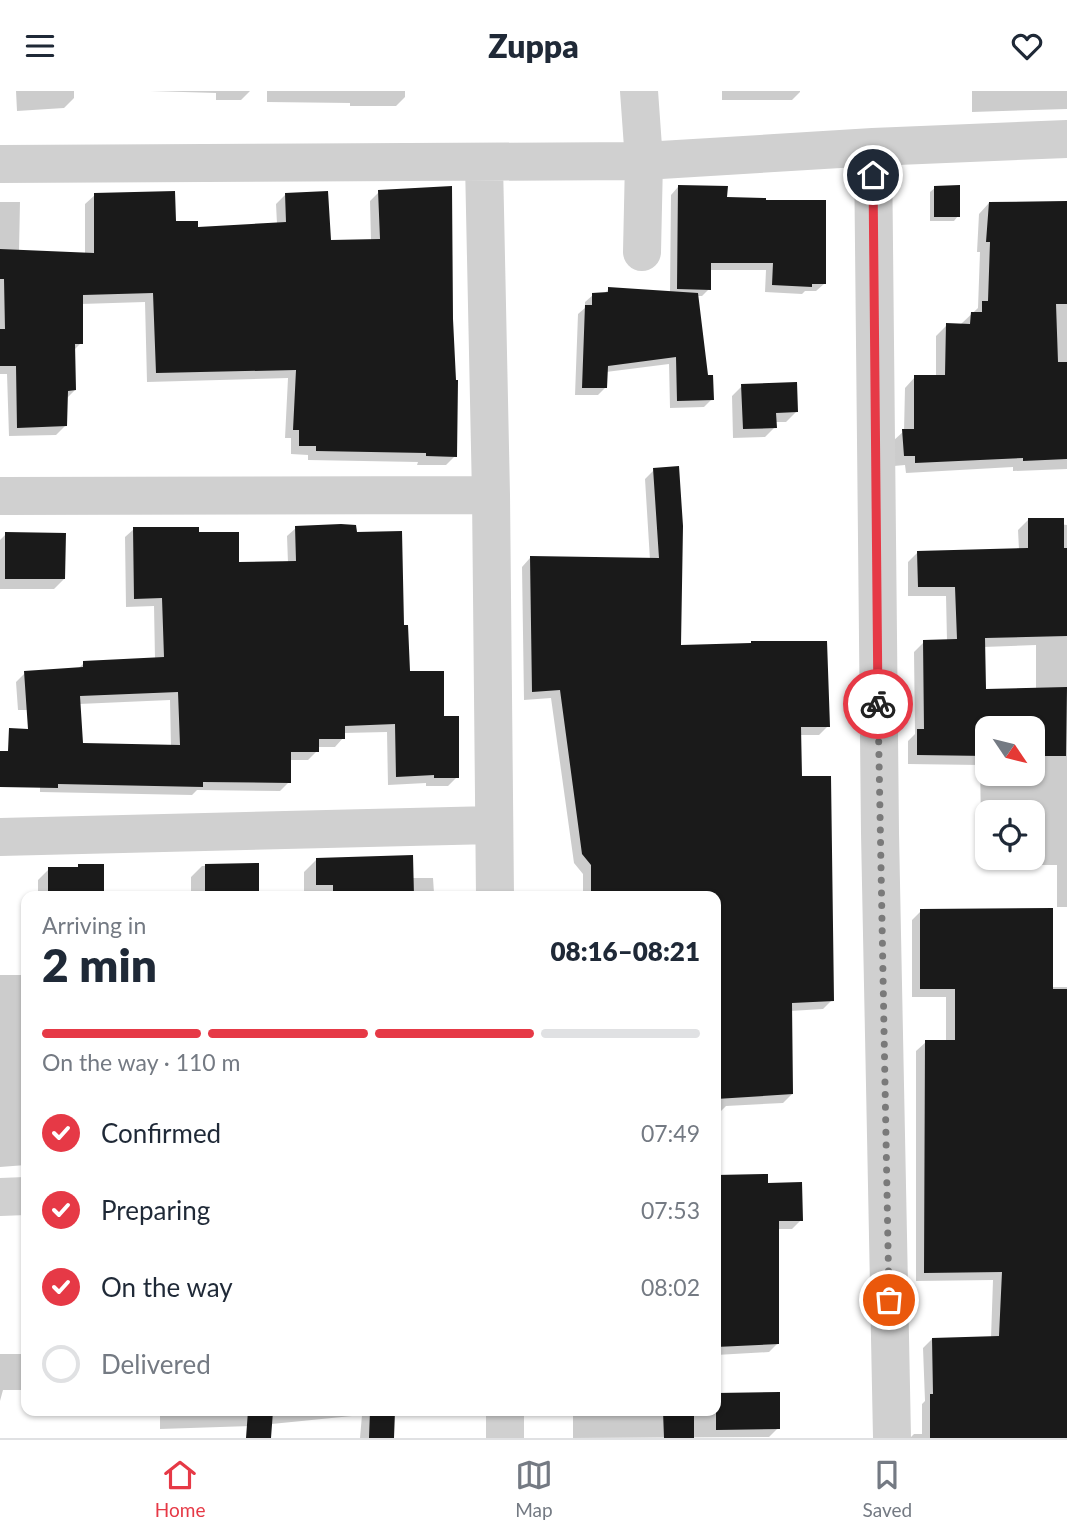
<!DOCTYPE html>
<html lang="en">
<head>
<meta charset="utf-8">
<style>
	body { margin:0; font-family:Lato,sans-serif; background:#f2f2f3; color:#1f2937; height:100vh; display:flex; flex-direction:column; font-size:26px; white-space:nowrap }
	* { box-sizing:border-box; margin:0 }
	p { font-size:23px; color:#747a83 }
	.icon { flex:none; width:38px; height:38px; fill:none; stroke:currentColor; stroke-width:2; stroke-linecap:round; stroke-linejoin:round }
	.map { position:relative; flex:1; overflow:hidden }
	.sheet { position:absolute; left:21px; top:800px; width:700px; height:525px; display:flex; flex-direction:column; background:#fff; border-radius:14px; box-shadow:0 2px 5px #0004 }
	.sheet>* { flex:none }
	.needle { width:46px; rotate:125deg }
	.controls { position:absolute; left:975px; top:625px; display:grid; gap:14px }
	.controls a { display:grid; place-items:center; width:70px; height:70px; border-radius:14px; background:#fff; box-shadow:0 2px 5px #0004; font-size:35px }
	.pin { position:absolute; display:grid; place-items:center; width:60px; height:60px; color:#fff; margin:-30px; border:4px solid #fff; border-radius:50%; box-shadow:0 2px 7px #0007 }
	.courier { position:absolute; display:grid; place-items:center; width:70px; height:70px; margin:-35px; border:5px solid #e63946; border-radius:50%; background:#fff; color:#222; box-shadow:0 2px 9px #0007 }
	.summary em { font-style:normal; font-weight:800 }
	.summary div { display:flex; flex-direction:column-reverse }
	.summary { display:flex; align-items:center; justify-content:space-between; height:119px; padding:0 21px }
	h1 { font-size:46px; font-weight:800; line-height:52px }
	.bar { display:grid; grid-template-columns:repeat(4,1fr); gap:10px 7px; align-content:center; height:84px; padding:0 21px }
	.bar i { height:9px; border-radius:5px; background:#e0e1e3 }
	.bar .active { background:#e63946 }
	.bar p { grid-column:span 4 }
	ol { padding:0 21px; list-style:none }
	li { display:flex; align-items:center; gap:21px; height:77px }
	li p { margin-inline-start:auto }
	li .icon { padding:7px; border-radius:50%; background:#e63946; color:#fff; stroke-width:4 }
	li:last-child { color:#747a83 }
	li i { width:38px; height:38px; border:4px solid #e0e1e3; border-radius:50% }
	header { display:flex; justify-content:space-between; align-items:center; height:91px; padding:0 21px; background:#fff; font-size:32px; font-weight:800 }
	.menu { display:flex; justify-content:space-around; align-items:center; height:98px; border-top:2px solid #e0e1e3; background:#fff; font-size:19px; color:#747a83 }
	.menu a { display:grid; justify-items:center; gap:4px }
	.menu .active { color:#e63946 }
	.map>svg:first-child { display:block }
	.shadow { fill:#0003; fill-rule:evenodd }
	.building { fill:#1a1a1a; fill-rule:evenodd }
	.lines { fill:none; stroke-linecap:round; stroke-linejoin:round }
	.minor { stroke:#d0d0d0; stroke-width:38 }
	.done { stroke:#7a7a7a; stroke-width:7; stroke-dasharray:0 12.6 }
	.route { stroke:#e63946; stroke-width:9 }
</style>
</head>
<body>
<header><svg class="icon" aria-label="menu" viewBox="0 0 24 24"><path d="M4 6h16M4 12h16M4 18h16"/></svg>Zuppa<svg class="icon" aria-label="heart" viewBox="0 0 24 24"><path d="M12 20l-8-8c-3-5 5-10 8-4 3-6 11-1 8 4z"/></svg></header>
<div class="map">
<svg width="1067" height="1347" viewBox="0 0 1067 1347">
	<rect width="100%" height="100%" fill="#fff"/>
	<!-- shadow -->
	<path class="shadow" d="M16,0H74V7L64,17L17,20Z
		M150,0H250L241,9H216V2Z
		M267,0H405V6L396,15H350V12L267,11Z
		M722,0H800V1L792,9H722Z
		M972,0H1067V18L972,21Z
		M678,96L726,108L824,193L816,200H805L802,203L765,201L766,179H710L709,198L702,205H697L706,286L712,308L704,316L670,317L669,273L606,281V296L598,304H575L578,223L585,217V211L593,204L604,203L609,198L670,202L671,104Z
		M935,97L958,125L954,130H930V101Z
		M379,101L455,365L446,374H417L418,371L308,369V364L291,363V347H285L288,287L147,291L145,211L81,213V252L73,260L75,299L66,308L65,335L56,344L9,345L7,283H0V111H20L19,161L85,163V113L95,104L196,138L277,133L276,113L285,104L329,151L371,150L370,110Z
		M989,112H1067V378L1013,380V376L906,382L905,374L894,375L893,350L904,340L905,297L915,286H936V245L947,234L961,233L978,217L980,161H977L979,123Z
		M742,295L796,321L786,331H775V336L765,346L733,347L732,305Z
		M654,379L680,556L828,635L819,644H799L801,687L832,909L823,918L790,920L792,1003L783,1012L726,1015L717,1024L716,805H583V783L574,772L551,607L524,609L522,476L530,467L650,469L645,388Z
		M1028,429L1067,434V816H1057V774H1034L1032,721H987V732H981L980,674L908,673V650L915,643L914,561L924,551L947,550L946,505H908V471L918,461L1019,459L1018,439ZM1036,554V598L984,599L983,556ZM987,637H1032V682H987Z
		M296,437L355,443L403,536L408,582L443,627L457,686L448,695H426V692L388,694L387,641L343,642V647L335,656H317V660L308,669H289V691L280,700L197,699L192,704L40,701V677L0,690V663L40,662V619H18L16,591L25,582L78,578L84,572L155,568L154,515L126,516L125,446L134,438L197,443L237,473L288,472L287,445ZM170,609L171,656L82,654L79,613Z
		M6,443L64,488L54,498H0V449Z
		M316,769L412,787H433L434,802H447V805H304V781Z
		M257,774V805H191V786L202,775Z
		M79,775L103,805H38V789L49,778H76Z
		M921,820L1051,896H1067V1347H910L914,1343H922V1313L925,1310L923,1257L932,1248L991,1247L993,1189L916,1190V960L926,951L946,950V906H912V829Z
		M0,884H26V1074L0,1076Z
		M716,1080L717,1086L766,1093L801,1129L792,1138H777L778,1252L769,1261L716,1264Z
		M0,1263H26V1299H3L0,1310Z
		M778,1303V1337L769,1346L573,1347V1320H716V1304Z
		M160,1320H394L392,1347H360L362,1324L251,1335L160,1338Z"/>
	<!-- building -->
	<path class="building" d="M678,94L728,95L727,106L766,107V109H826V193H812V196L772,194L773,172H711V199L677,198Z
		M960,94V126H934V95Z
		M452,95L453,228L456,289H458L457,366L426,365V362L316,360V355H299V339H293L296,279L156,282L153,202L83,204V253H75L76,299L68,300L67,335L17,337L16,275H0V238H5L4,188H0V158L94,162V102L175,100L176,130H198V136L286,131L285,102L328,100L331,149L380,148L378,99Z
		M1067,110V213H1056L1058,271H1067V368L1023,370V367L915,372V365H904L902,338H914V284H945L946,232L970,233L971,221H982V210H988L990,151H986L989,111Z
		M608,196L698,202L708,284H713L714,309L677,310L676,266L608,275L607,297H582L585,214H592V202L608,201Z
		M797,291L798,321L776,322L777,337L743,338L741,293Z
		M679,375L683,435L681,554L751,552V550H827L830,636H801L802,685H831L834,910L792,912L793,1003L716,1008V805H591V774L582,763L560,599L532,601L530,465L659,467L653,377Z
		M1028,427H1064V457H1067V545L985,547L986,598L1067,596L1066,665H1032V637H987V665L917,664V638H924L923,549L957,548L955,496H918L917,460L1028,457Z
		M341,433L356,434L357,441L402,440L404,534H408L410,580H444V625H459V687H434V684L396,686L395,633L345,635V648H319V661H291V692L203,691V696L58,693V697L0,696V660H8L9,637L28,638L24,580L83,576V570L164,566L162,507L134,508L133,436H199V441H239V471L296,470L295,435ZM178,601L180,654L83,652L80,605Z
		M5,441L66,442L65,488H5Z
		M413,764L414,805H333V794H316V767Z
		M259,772V805H210V803H205V773Z
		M78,773H104V805H48V776H78Z
		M1053,817V898H1067V1347H930V1303H933L932,1247L999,1245L1002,1181L924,1182L925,949H955V898H920V818Z
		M768,1083V1092L802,1091L803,1130H779V1253L716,1256V1084Z
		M780,1301V1338L716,1339V1302Z
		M248,1320H273L271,1347H246Z
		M370,1320H395L394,1347H369Z
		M663,1320H694V1347H664Z"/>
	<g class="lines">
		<!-- minor -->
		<path class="minor" d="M639,0L644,70L642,161
			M873,56L880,742L892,1347
			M484,72L491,404L495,805
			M0,73L644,70L873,56L1067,48
			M0,405L491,404
			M0,746L493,734
			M0,1106L26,1105
			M505,1320V1347"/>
	</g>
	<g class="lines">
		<!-- done -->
		<path class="done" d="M878,613L889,1209"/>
		<!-- route -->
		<path class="route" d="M873,84L878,613"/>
	</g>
</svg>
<div class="controls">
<a><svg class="needle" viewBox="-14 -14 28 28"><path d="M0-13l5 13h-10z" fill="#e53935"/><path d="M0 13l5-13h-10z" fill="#747a83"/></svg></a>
<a><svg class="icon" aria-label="locate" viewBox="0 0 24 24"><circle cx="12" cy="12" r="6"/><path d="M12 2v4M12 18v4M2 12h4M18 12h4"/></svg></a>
</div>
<div class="pin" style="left:889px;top:1209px;background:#ea580c"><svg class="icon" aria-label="bag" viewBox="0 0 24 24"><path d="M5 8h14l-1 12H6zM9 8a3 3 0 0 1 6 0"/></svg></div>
<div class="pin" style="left:873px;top:84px;background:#1f2937"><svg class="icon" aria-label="home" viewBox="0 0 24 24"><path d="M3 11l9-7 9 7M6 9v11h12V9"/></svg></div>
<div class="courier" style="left:878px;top:613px"><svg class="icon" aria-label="bike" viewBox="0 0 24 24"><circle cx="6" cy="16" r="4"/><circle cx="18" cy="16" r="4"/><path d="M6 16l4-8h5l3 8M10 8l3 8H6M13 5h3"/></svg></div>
<section class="sheet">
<div class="summary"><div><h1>2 min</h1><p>Arriving in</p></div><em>08:16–08:21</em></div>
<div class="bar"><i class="active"></i><i class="active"></i><i class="active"></i><i></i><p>On the way · 110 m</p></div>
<ol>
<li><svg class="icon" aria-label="check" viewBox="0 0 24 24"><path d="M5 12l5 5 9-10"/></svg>Confirmed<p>07:49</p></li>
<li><svg class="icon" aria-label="check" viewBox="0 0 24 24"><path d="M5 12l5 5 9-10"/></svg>Preparing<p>07:53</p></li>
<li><svg class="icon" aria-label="check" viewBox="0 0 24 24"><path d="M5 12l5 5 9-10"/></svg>On the way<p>08:02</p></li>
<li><i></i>Delivered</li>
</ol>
</section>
</div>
<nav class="menu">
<a class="active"><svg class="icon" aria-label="home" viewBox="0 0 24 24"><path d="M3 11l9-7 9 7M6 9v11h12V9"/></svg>Home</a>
<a><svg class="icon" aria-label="map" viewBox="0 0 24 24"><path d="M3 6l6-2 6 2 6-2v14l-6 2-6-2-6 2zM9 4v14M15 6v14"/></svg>Map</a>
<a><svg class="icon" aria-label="saved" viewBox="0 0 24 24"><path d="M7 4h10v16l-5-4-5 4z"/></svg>Saved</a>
</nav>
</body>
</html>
